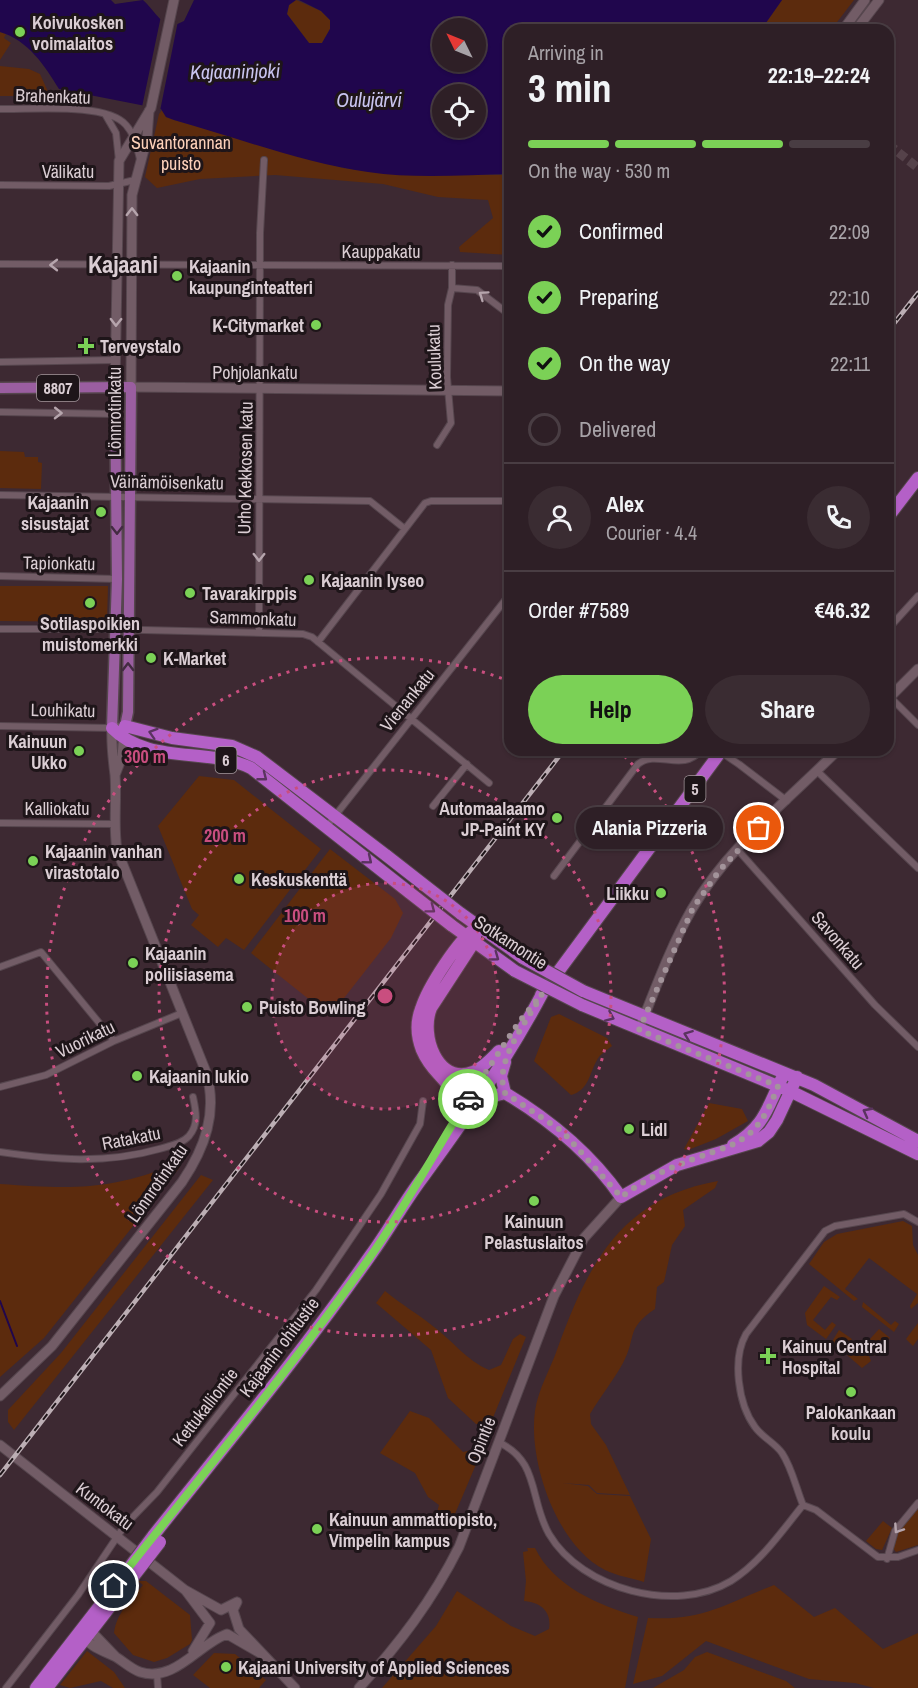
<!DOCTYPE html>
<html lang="en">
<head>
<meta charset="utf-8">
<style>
	body { margin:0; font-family:"Archivo Narrow",sans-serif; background:#3a2c32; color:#f1f3f6; height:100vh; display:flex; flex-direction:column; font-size:22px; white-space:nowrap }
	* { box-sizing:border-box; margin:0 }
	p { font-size:20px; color:#a7a2a7 }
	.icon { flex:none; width:33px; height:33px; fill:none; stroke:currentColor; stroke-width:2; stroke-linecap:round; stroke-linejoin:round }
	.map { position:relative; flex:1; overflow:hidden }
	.details { position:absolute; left:504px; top:24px; width:390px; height:732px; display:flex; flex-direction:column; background:#2e1f26; border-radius:18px; box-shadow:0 2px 4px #0004,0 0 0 2px #493d43 }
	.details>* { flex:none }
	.needle { width:39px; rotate:313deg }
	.tools { position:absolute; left:432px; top:18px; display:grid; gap:12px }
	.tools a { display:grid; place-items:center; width:54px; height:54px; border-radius:50%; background:#2e1f26; box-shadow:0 2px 4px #0004,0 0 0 2px #493d43; font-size:30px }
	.pin { position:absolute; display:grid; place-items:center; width:51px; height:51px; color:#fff; margin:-26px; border:3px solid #fff; border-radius:50%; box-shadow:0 2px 6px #0007 }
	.courier { position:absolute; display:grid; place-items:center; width:60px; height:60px; margin:-30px; border:4px solid #7bd156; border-radius:50%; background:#fff; color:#222; box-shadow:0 2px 8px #0007 }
	.bubble { position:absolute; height:42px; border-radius:21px; background:#2e1f26; box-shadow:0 2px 4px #0004,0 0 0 2px #493d43; font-size:20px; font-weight:700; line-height:42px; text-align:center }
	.overview em { font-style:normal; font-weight:700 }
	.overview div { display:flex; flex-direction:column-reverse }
	.overview { display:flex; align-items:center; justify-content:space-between; height:102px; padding:0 24px }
	h1 { font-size:39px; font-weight:700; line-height:45px }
	.bar { display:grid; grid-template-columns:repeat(4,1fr); gap:9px 6px; align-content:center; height:72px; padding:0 24px }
	.bar i { height:8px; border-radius:4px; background:#493d43 }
	.bar .active { background:#7bd156 }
	.bar p { grid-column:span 4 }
	.line { display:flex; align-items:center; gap:15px; padding:0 24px; border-top:2px solid #493d43 }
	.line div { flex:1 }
	.round { display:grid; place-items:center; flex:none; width:63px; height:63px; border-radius:32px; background:#3a2c32 }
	ol { padding:0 24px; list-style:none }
	li { display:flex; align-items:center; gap:18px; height:66px }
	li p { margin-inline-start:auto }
	li .icon { padding:6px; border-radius:50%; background:#7bd156; color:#111; stroke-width:4 }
	li:last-child { color:#a7a2a7 }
	li i { width:33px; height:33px; border:3px solid #493d43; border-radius:50% }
	.action { display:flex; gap:12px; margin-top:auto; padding:12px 24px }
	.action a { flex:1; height:69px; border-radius:36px; background:#7bd156; color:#111; font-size:24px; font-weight:700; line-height:69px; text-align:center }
	.action a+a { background:#3a2c32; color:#f1f3f6 }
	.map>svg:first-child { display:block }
	.green { fill:#5c2b0d }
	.water { fill:#20064d; fill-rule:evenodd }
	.pier { fill:#3d2932 }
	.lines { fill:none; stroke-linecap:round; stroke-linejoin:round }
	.stream { stroke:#20064d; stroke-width:2 }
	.secondary-tunnel { stroke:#55424a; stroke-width:9; stroke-dasharray:9 4.5; stroke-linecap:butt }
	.street-casing { stroke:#56464e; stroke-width:8 }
	.secondary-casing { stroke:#56464e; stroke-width:11 }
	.primary-casing { stroke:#56464e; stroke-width:13 }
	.highway-casing { stroke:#56464e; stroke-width:14 }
	.street { stroke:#725c66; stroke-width:6 }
	.secondary { stroke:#725c66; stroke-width:9 }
	.primary { stroke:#9a5ea0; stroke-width:10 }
	.highway { stroke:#b460c7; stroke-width:12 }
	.rail-casing { stroke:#bcaeb4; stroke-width:4.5 }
	.rail { stroke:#1e1519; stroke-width:2; stroke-dasharray:7; stroke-linecap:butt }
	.street-bridge-casing { stroke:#56464e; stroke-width:8; stroke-linecap:butt }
	.highway-bridge-casing { stroke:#56464e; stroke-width:14; stroke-linecap:butt }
	.street-bridge { stroke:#725c66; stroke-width:6 }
	.highway-bridge { stroke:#b460c7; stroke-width:12 }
	.oneway { stroke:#b6a5ad }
	.oneway2 { stroke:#432b42 }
	.oneway3 { stroke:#5a335f }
	.done { stroke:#a3949b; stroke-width:6; stroke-dasharray:0 10.8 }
	.route { stroke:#7bd156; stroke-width:8 }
	.ring { fill:none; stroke:#c94e7f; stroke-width:3; stroke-dasharray:3 6 }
	.poi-dot { fill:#7bd156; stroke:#1e1519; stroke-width:2 }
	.labels { text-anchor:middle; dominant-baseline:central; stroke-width:6; stroke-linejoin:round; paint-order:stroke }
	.shield { fill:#1e1519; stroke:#a2969b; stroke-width:1.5 }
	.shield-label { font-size:16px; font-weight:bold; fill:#dacdd3 }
	.poi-label { font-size:18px; font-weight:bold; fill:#dacdd3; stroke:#1e1519; text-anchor:start }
	.street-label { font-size:18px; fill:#dacdd3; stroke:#1e1519 }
	.park-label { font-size:18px; fill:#fdd1ba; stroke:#1e1519 }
	.water-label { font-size:20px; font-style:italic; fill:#c9c4ef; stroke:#1e1519 }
	.district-label { font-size:24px; font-weight:bold; fill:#dacdd3; stroke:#1e1519 }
	.centre { fill:#c94e7f; stroke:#1e1519; stroke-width:3 }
	.ring-label { font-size:18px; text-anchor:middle; font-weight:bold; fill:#c94e7f; stroke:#1e1519; stroke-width:6; stroke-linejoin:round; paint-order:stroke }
</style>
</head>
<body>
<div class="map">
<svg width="918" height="1688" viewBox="0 0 918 1688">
	<rect width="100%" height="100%" fill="#3d2932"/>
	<!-- green -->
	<path class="green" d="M296,0L321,11L330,20V29L322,43H309L287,14L289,5Z
		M782,0H854L831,30H761Z
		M0,32L6,34L4,38L11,43L0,60Z
		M0,66L29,69L40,74L50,96H0Z
		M162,110L166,117L174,120L343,168L397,174L510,175V255L460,252L459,247L493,218L488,200L438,197L383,184L275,175L200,179L157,188L145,177L159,114Z
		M0,451L24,452L25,457H38V462L42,463L41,489L0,488Z
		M0,586H108L107,622L0,621Z
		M199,776L234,780L321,849L244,950L226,938L218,947L191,925L199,915L192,909L158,826Z
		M330,849L395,899L403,913L391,938L330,1016L251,953Z
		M559,1014L607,1038L612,1046C607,1050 599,1055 597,1060C589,1074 589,1090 571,1095L534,1061L551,1017Z
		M709,1103L742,1109L748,1121L716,1139L688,1150L684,1149Z
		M176,1164L180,1167L44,1338L0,1377V1184C71,1189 108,1191 176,1164Z
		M201,1175L213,1180L14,1430L8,1422V1410L61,1353Z
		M718,1181L715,1188L683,1210L685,1226L672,1245L664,1282L657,1287L655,1309C625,1329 637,1337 623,1363C613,1381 600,1397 590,1414L591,1424L606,1445L630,1495L597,1493L589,1485L562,1483L588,1486L597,1494L630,1496L651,1539L644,1582C632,1578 617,1576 605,1570C557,1546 528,1462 535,1411C538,1389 551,1368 558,1347C589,1262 622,1198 718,1181Z
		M903,1221L912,1226L913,1245L918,1255V1303L911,1309L910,1306L917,1294L869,1258L845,1289L858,1299L854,1301L809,1264L824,1242L837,1234Z
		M824,1286L840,1297L837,1300L831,1297L813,1320L825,1330L832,1322L836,1325L826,1339L807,1325L805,1313Z
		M385,1291C402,1305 418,1314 434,1327C454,1342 466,1360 489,1370L501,1365L513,1339L520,1334L526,1337L490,1425L476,1424L448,1398L431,1350L376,1303Z
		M863,1302L891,1325L895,1321L899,1324L894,1332L862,1307Z
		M918,1323V1339L913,1346L906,1339Z
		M879,1329L890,1338L874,1356L863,1342L870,1339Z
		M839,1330L852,1339L842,1353L831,1343Z
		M856,1341L867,1351L871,1361L862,1368L847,1355Z
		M410,1411L429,1418L463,1452L476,1449L480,1455L449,1528L435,1520L439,1505L428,1497L415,1473L380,1453Z
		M918,1508V1545L896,1552L892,1547L897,1534Z
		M883,1521L892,1528L882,1550L876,1549L866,1541Z
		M527,1548H535C554,1587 599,1605 638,1617L625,1688H382L436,1626L457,1591L511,1626L535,1636L549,1629C552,1611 540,1602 524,1601L526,1581L523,1552L528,1551Z
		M138,1581H146L190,1615L192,1640L190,1644L167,1658L154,1662L133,1655L114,1633C116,1614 131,1599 143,1585Z
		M774,1585L814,1617L835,1608L883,1649L918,1633V1688H874L855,1683L809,1679L706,1641L662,1676L633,1684L648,1618C704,1621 725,1604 774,1585Z
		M87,1651L114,1672L125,1688H113L101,1681L70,1688L60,1685Z
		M707,1652L786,1681L795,1688H653L684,1670L695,1657Z
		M214,1653L235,1654L266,1680L259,1688H210L193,1675Z"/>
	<!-- water -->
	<path class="water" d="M0,0H111L115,4L143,0C153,9 159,21 171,27L184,21L194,0H296L289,5L287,14L309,43H322L330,29V20L321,11L299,0H782L761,30H510V174C464,175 414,179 368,172C303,163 238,138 174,120L166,117L161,109L59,89C45,66 28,40 0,32ZM442,28H476V62H442ZM442,94H476V128H442Z"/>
	<!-- pier -->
	<path class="pier" d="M161,16L171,23L178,21L160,111L142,107Z"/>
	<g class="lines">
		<!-- stream -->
		<path class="stream" d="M0,1301L17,1346"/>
		<!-- secondary-tunnel -->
		<path class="secondary-tunnel" d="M888,144L918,168"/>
		<!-- street casing -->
		<g class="street-casing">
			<path id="street" d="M0,109C30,110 106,102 126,125C135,135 137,148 140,159
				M105,114L116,133L119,161
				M0,185L109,186L135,180
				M0,264L510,266
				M452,288L477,290L510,315
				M0,362L115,360
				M0,412L116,414
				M437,445L451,423L447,377L448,305L452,288V265
				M0,495L370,501L405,529
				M0,576L117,579
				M0,629H103L303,634L312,637L489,783
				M888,629L918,596
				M259,633L260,233L264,160
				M318,642L425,503L431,501H510
				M890,697L918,725
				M0,726L112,728
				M740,765L787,801
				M817,771L918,868
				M433,806L467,764
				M0,823L113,824
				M327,826L510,594
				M738,850L875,1005L918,1047
				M554,876L638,764C657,749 683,773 701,750
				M0,967L41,952L114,1041
				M0,1087L46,1075L114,1041L182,1013
				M0,1152C53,1160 107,1164 159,1149C169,1146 182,1144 189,1136C199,1124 196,1111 193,1097
				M918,1222L904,1214L835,1226L825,1231L746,1334C732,1359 738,1404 755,1427C762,1437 775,1443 782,1453C792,1468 796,1488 803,1505L816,1510L878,1557H898L918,1550
				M498,1442C540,1461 529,1499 549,1534C582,1590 676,1614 731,1581C760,1563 782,1531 803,1505
				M887,1559L895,1531L918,1503
				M157,1674L158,1688
				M6,1688L78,1595L125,1525L157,1492L316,1290L381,1194L420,1124L423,1101"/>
		</g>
		<!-- secondary casing -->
		<g class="secondary-casing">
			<path id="secondary" d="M843,30L865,0
				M856,30L879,0
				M149,111L147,138L132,195L131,387L510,391
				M115,388L119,161L151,108L174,0
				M888,699L918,669
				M115,775L122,757L124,734
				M642,1022C657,984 672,944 692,909C728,847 788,800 838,750
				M0,1396L52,1346L182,1182C205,1148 218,1112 206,1072L117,850C113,825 117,800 115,775C113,759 111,744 112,728L116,727
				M0,1445L185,1590L221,1610L237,1602
				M186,1591L210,1623L193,1651
				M237,1602L233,1610L239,1629L295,1688
				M85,1630L91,1631L116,1657
				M82,1634C89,1647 104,1651 116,1657C124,1662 131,1669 140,1672C175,1683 198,1644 227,1634L260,1653
				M359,1688C399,1644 432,1601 459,1547L554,1296L584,1238L621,1197"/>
		</g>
		<!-- primary casing -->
		<g class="primary-casing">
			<path id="primary" d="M0,388L131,387L128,712L125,726
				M112,728L117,579L115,388"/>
		</g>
		<!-- highway casing -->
		<g class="highway-casing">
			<path id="highway" d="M888,517L918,478
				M125,726L172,738L232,746L257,757L387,856
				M112,728C148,765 208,747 251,768L410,893
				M460,913L523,958
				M451,925L515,971
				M477,927L474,942L431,1008C420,1035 437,1085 473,1072C483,1068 492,1058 499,1051
				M583,991L814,1085L918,1141
				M541,995L722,750
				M582,1005L790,1091L918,1154
				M505,1062L501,1076L505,1093
				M476,1107C485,1099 493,1095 505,1093C550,1120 591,1154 621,1197L677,1165L758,1141L769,1132L777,1120L797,1077
				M456,1117C455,1076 435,1081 422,1050C417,1037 416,1022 421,1009C428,987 458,940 477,927
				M733,1145C765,1126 767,1108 782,1078
				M153,1536C226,1444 302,1353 370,1256C389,1230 404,1202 423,1177C466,1118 508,1058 542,994
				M36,1688L126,1572
				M47,1688L133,1577"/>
		</g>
		<!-- street -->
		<use href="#street" class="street"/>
		<!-- secondary -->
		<use href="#secondary" class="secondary"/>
		<!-- primary -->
		<use href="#primary" class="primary"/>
		<!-- highway -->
		<use href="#highway" class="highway"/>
		<!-- rail casing -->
		<g class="rail-casing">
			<path id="rail" d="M888,331L918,293
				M0,1475L564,750"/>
		</g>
		<!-- rail -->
		<use href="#rail" class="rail"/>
		<!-- street-bridge casing -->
		<g class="street-bridge-casing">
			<path id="street-bridge" d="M718,750L740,765"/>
		</g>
		<!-- highway-bridge casing -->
		<g class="highway-bridge-casing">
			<path id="highway-bridge" d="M387,856L460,913
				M410,893L451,925
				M523,958L583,991
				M515,971L582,1005
				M126,1572L153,1536
				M133,1577L160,1542"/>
		</g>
		<!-- street-bridge -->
		<use href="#street-bridge" class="street-bridge"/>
		<!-- highway-bridge -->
		<use href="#highway-bridge" class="highway-bridge"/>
	</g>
	<!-- one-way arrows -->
	<defs><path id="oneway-chevron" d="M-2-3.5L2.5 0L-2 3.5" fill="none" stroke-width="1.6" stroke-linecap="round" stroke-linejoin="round" transform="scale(1.5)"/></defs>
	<g class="oneway">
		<use href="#oneway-chevron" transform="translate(132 212) rotate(-90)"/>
		<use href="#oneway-chevron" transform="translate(54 265) rotate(-180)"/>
		<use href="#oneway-chevron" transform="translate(483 295) rotate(-145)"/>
		<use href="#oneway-chevron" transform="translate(116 322) rotate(91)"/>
		<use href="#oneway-chevron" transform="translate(58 413) rotate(1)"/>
		<use href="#oneway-chevron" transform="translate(259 557) rotate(90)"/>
		<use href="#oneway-chevron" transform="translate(898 1529) rotate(124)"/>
	</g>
	<g class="oneway2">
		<use href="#oneway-chevron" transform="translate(117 530) rotate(90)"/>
		<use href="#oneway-chevron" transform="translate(128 667) rotate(-90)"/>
	</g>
	<g class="oneway3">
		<use href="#oneway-chevron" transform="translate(153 733) rotate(-163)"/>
		<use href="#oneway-chevron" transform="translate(263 777) rotate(38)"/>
		<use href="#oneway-chevron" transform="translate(368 860) rotate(39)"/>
		<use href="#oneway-chevron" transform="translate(431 909) rotate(37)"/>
		<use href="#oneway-chevron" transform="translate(495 957) rotate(36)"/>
		<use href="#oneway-chevron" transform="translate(610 1017) rotate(24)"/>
		<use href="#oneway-chevron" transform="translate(688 1035) rotate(-159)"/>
		<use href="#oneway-chevron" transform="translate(867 1112) rotate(-152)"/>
	</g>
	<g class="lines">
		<!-- done -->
		<path class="done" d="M468,1099L519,1022L542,994C527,1022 493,1062 505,1093L562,1131L621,1197C639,1184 658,1173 678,1165C734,1142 754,1149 778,1086L639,1030L693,908L719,871L759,828"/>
		<!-- route -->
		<path class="route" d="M114,1586C200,1477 290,1370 370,1257C406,1206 435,1151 468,1099"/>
	</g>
	<!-- distance rings -->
	<circle cx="385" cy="996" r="113" fill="#c94e7f" fill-opacity=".12"/>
	<g class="ring">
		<circle cx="385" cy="996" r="113"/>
		<circle cx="385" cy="996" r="226"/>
		<path d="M618 750A339 339 0 1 1 509 681"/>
	</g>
	<!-- markers -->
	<g class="poi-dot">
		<circle cx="20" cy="32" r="6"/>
		<circle cx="177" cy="276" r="6"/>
		<circle cx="316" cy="325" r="6"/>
		<path d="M83 337h6v6h6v6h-6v6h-6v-6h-6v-6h6z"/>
		<circle cx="101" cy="512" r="6"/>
		<circle cx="309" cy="580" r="6"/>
		<circle cx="190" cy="593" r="6"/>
		<circle cx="90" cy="603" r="6"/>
		<circle cx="151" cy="658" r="6"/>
		<circle cx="79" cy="751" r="6"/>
		<circle cx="557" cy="818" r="6"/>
		<circle cx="33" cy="861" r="6"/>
		<circle cx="239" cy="879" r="6"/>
		<circle cx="661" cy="893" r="6"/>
		<circle cx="133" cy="963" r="6"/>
		<circle cx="247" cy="1007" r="6"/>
		<circle cx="137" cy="1076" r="6"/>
		<circle cx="629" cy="1129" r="6"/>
		<circle cx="534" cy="1201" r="6"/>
		<path d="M765 1347h6v6h6v6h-6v6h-6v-6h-6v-6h6z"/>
		<circle cx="851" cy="1392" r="6"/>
		<circle cx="317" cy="1529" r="6"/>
		<circle cx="226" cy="1667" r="6"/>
	</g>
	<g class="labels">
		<!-- shield labels -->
		<g class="shield">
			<rect x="37" y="375" width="42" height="26" rx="4.5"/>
			<rect x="215.5" y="747" width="21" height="26" rx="4.5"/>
			<rect x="684.5" y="776" width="21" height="26" rx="4.5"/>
		</g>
		<g class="shield-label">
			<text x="58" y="388">8807</text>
			<text x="226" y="760">6</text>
			<text x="695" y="789">5</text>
		</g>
		<!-- poi labels -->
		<g class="poi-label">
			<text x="32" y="22">Koivukosken<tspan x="32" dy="21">voimalaitos</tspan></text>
			<text x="189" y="266">Kajaanin<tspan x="189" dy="21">kaupunginteatteri</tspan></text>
			<text x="304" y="325" text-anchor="end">K-Citymarket</text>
			<text x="100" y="346">Terveystalo</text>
			<text x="89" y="502" text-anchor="end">Kajaanin<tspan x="89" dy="21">sisustajat</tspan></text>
			<text x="321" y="580">Kajaanin lyseo</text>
			<text x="202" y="593">Tavarakirppis</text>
			<text x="90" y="623" text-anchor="middle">Sotilaspoikien<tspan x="90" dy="21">muistomerkki</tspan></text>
			<text x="163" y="658">K-Market</text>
			<text x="67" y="741" text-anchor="end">Kainuun<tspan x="67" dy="21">Ukko</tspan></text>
			<text x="545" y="808" text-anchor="end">Automaalaamo<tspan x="545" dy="21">JP-Paint KY</tspan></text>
			<text x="45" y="851">Kajaanin vanhan<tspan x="45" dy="21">virastotalo</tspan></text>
			<text x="251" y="879">Keskuskenttä</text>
			<text x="649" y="893" text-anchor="end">Liikku</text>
			<text x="145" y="953">Kajaanin<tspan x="145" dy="21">poliisiasema</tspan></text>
			<text x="259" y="1007">Puisto Bowling</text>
			<text x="149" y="1076">Kajaanin lukio</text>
			<text x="641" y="1129">Lidl</text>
			<text x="534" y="1221" text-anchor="middle">Kainuun<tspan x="534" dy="21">Pelastuslaitos</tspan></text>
			<text x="782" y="1346">Kainuu Central<tspan x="782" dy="21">Hospital</tspan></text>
			<text x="851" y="1412" text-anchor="middle">Palokankaan<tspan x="851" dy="21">koulu</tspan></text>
			<text x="329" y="1519">Kainuun ammattiopisto,<tspan x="329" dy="21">Vimpelin kampus</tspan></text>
			<text x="238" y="1667">Kajaani University of Applied Sciences</text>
		</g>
		<!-- street labels -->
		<g class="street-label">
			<text transform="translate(53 96) rotate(2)">Brahenkatu</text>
			<text x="68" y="171">Välikatu</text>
			<text x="381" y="251">Kauppakatu</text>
			<text transform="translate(434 357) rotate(-92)">Koulukatu</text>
			<text x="255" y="372">Pohjolankatu</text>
			<text transform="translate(114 412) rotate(-90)">Lönnrotinkatu</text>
			<text transform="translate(245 468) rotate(-89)">Urho Kekkosen katu</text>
			<text transform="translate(167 482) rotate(1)">Väinämöisenkatu</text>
			<text transform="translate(59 563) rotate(1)">Tapionkatu</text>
			<text transform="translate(253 618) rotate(2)">Sammonkatu</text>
			<text transform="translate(407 700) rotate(-51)">Vienankatu</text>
			<text transform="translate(63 710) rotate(1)">Louhikatu</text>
			<text x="57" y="808">Kalliokatu</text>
			<text transform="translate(838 940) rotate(49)">Savonkatu</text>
			<text transform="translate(511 942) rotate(33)">Sotkamontie</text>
			<text transform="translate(85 1039) rotate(-26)">Vuorikatu</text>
			<text transform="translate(131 1138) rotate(-11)">Ratakatu</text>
			<text transform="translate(157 1183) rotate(-55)">Lönnrotinkatu</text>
			<text transform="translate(279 1347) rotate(-53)">Kajaanin ohitustie</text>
			<text transform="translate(205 1407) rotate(-52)">Kettukalliontie</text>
			<text transform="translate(481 1440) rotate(-68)">Opintie</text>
			<text transform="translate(105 1506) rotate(37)">Kuntokatu</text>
		</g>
		<!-- park labels -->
		<g class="park-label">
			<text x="181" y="142">Suvantorannan<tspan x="181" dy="21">puisto</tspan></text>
		</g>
		<!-- water labels -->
		<g class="water-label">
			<text transform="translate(235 71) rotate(-1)">Kajaaninjoki</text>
			<text x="369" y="99">Oulujärvi</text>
		</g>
		<!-- district labels -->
		<g class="district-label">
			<text x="123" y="264">Kajaani</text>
		</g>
	</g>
	<circle cx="385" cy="996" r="9" class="centre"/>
	<g class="ring-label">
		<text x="145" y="763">300 m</text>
		<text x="225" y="842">200 m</text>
		<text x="305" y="922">100 m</text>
	</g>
</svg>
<div class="tools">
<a><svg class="needle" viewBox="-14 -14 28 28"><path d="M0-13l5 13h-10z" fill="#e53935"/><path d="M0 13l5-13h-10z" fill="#a7a2a7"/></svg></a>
<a><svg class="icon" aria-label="locate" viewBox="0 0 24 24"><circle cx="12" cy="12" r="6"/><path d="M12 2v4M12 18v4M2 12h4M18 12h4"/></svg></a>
</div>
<div class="pin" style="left:759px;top:828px;background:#ea580c"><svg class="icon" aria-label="bag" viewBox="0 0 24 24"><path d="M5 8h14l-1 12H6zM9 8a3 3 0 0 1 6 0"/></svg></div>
<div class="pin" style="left:114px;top:1586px;background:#1f2937"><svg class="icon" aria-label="home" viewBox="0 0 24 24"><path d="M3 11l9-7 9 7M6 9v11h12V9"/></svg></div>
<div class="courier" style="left:468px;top:1099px"><svg class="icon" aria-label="car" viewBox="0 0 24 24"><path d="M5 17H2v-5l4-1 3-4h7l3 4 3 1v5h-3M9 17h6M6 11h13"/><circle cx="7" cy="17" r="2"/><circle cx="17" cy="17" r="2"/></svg></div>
<div class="bubble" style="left:576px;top:807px;width:147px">Alania Pizzeria</div>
<section class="details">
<div class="overview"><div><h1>3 min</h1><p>Arriving in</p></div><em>22:19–22:24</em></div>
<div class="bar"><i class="active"></i><i class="active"></i><i class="active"></i><i></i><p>On the way · 530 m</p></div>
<ol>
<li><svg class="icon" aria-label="check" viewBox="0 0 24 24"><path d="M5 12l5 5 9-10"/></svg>Confirmed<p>22:09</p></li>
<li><svg class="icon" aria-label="check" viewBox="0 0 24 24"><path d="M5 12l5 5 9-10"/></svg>Preparing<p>22:10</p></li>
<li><svg class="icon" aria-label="check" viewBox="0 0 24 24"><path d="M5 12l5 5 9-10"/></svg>On the way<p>22:11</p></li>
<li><i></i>Delivered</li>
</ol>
<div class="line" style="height:108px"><a class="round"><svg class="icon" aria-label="person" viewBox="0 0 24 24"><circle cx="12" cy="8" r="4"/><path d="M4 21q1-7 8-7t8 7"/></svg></a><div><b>Alex</b><p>Courier · 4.4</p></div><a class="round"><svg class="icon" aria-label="phone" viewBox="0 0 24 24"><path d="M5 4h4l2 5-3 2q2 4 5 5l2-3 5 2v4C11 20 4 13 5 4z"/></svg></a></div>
<div class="line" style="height:78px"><div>Order #7589</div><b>€46.32</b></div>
<div class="action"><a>Help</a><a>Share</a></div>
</section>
</div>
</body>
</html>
